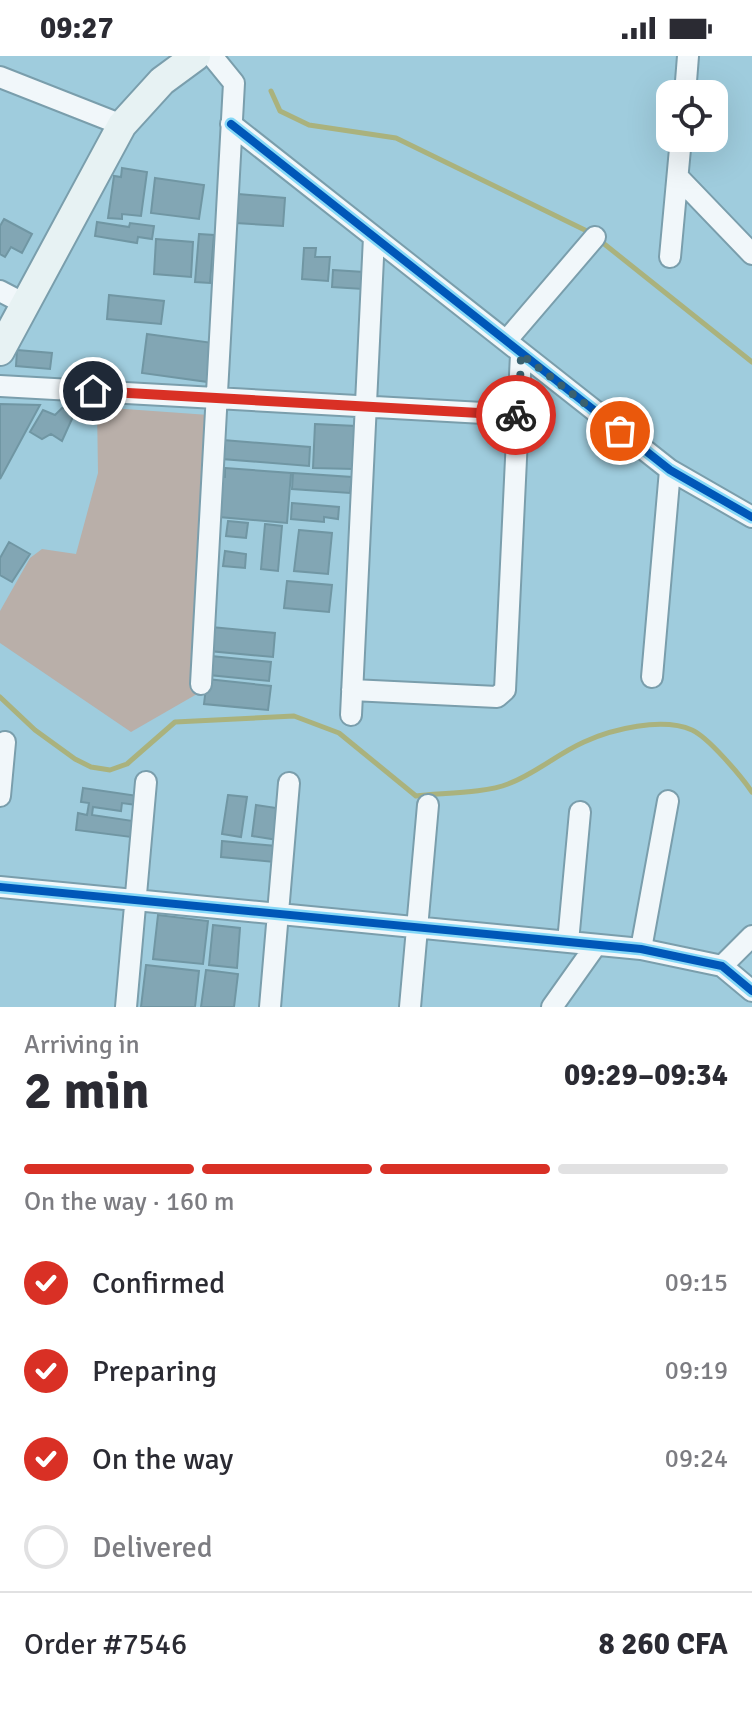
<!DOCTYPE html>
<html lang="en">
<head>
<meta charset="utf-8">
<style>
	body { margin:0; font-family:Signika,sans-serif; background:#f7f7f7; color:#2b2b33; height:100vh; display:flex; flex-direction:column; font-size:30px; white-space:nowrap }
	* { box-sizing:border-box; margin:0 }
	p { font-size:26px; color:#7c7c81 }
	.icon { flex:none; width:44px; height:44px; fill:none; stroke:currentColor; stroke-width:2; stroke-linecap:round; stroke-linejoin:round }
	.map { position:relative; height:951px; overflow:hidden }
	.sheet { display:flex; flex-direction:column; background:#fff; flex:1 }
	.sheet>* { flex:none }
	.buttons { position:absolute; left:656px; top:24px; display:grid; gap:16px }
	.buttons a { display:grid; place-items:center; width:72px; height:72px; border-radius:16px; background:#fff; box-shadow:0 8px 32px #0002; font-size:40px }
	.pin { position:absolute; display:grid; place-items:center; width:68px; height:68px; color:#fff; margin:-34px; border:4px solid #fff; border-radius:50%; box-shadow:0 2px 8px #0007 }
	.courier { position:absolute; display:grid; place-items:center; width:80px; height:80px; margin:-40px; border:6px solid #d93025; border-radius:50%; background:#fff; color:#222; box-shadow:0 2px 10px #0007 }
	.summary em { font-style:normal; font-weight:700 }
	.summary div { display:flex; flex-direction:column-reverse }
	.summary { display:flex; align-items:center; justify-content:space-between; height:136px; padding:0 24px }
	h1 { font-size:52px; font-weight:700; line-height:60px }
	.bar { display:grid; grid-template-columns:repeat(4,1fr); gap:12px 8px; align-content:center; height:96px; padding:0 24px }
	.bar i { height:10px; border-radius:6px; background:#e1e1e2 }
	.bar .active { background:#d93025 }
	.bar p { grid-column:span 4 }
	.line { display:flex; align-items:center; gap:20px; padding:0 24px; border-top:2px solid #e1e1e2 }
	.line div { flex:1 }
	ol { padding:0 24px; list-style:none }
	li { display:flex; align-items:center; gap:24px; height:88px }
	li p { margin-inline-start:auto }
	li .icon { padding:8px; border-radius:50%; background:#d93025; color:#fff; stroke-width:4 }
	li:last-child { color:#7c7c81 }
	li i { width:44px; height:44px; border:4px solid #e1e1e2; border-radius:50% }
	.status { display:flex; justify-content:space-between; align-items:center; height:56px; padding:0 40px; background:#fff; direction:ltr }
	.status svg { height:22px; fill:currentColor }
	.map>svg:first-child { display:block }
	.green { fill:#b9afa9 }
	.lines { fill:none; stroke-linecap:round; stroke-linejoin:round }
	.stream { stroke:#aab27d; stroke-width:5 }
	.building { fill:#82a6b4; stroke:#7096a3; stroke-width:2 }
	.street-casing { stroke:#7a9eac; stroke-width:24 }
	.secondary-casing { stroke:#7a9eac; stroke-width:32 }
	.street { stroke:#f1f7fa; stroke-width:20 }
	.secondary { stroke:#e7f2f3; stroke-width:28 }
	.cycleway-casing { stroke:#85d8f7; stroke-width:13 }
	.cycleway { stroke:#0057b8; stroke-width:8 }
	.done { stroke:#3a616f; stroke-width:8; stroke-dasharray:0 14.4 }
	.route { stroke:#d93025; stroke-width:10 }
</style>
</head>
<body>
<div class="status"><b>09:27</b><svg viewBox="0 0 49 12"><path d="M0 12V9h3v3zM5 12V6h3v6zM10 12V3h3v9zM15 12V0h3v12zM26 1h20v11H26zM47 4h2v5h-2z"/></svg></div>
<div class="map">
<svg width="752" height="951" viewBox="0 0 752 951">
	<rect width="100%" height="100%" fill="#9fccdd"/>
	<!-- green -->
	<path class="green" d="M97,351L209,359L197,638L131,676L0,587V555L30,502L42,493L76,498L98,417Z"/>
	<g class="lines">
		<!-- stream -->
		<path class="stream" d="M271,35L280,55L309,69L396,82L591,177
			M598,183L752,306
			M0,641L35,674L75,703L91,711L110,714L127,708L175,666L294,660L339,677L416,740C441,737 486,737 508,728C535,718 557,698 584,686C612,673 662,661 692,674C708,681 741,720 752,736"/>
	</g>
	<!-- building -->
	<path class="building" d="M122,112L147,116L141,160L122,158V163L108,162L114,120L121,121Z
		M155,122L204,129L199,163L151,157Z
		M238,138L285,142L283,170L236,167Z
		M4,163L32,178L22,197L11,191L5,201L0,198V170Z
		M97,166L129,171L130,167L154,170L152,183L138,181L137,187L95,180Z
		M199,178L214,179L210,227L195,226Z
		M156,183L193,186L191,221L154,218Z
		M304,192H316L315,201H330L328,225L302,223Z
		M333,214L364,216L363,233L332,231Z
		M109,239L164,245L161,268L107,263Z
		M147,278L213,287L208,326L142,317Z
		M17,294L52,297L50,313L16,310Z
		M0,348L40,349L0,423Z
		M62,352L76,354L62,385L51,378L42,383L30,376L43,354L55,359Z
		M315,368L356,370L354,413L313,412Z
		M223,384L310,391L309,410L222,403Z
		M225,412L291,417L287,467L219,461V421H225Z
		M293,417L352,421L350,437L292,433Z
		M292,447L339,451L338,463L324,461V466L291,463Z
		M228,465L248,467L246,482L226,480Z
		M265,468L282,470L278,515L261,513Z
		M299,474L332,477L328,518L294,515Z
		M9,486L30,498L12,526L0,519V502Z
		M225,495L246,498L245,512L223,510Z
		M287,525L332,529L329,556L284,552Z
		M211,571L275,577L273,601L209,595Z
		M211,600L271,606L269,625L209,619Z
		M207,623L271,630L268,654L204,648Z
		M83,732L138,740L137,749L122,747L121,755L93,751L92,759L133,765L131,781L76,774L78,757L87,759L89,747L81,746Z
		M228,739L247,741L241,781L222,778Z
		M256,749L283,753L278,784L252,780Z
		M222,785L276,790L274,806L221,801Z
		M158,859L208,865L203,908L153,903Z
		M213,869L240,872L237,912L209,909Z
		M146,909L199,915L195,951H141Z
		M206,914L238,918L234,951H201Z"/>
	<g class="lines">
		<!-- street casing -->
		<g class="street-casing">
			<path id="street" d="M0,21L122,69
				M685,38L688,0
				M231,68L670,414L752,461
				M678,121L752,198
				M670,201L681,82
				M0,235L25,248
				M506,285L595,181
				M0,330L519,359
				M652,621L670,414
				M201,628L234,27L212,0
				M352,634L497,641L505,634L521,298
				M351,659L374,181
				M0,740L5,686
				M0,831L641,893L722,910L752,935
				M568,886L580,756
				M641,893L668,745
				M722,910L752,880
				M126,951L146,726
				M270,951L289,727
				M410,951L428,749
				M552,951L596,889"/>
		</g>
		<!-- secondary casing -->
		<g class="secondary-casing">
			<path id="secondary" d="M0,295L122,69L162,25L196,0"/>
		</g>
		<!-- street -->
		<use href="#street" class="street"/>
		<!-- secondary -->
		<use href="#secondary" class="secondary"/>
		<!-- cycleway casing -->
		<g class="cycleway-casing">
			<path id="cycleway" d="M231,68L670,414L752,461
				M0,831L641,893L722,910L752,935"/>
		</g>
		<!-- cycleway -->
		<use href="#cycleway" class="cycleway"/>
	</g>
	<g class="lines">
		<!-- done -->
		<path class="done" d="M516,359H519L521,298L620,375"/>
		<!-- route -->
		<path class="route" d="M93,335L516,359"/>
	</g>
</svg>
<div class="buttons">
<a><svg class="icon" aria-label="locate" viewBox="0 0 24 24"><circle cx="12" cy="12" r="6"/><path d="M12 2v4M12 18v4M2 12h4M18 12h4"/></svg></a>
</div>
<div class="pin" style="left:620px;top:375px;background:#ea580c"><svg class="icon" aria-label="bag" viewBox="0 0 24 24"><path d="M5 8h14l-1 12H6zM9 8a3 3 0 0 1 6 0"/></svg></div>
<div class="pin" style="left:93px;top:335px;background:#1f2937"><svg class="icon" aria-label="home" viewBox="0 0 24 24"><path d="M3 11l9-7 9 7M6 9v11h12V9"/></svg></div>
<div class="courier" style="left:516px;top:359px"><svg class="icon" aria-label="bike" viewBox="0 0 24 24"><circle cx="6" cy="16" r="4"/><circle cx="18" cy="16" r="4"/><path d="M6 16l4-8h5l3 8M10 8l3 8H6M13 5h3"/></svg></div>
</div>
<section class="sheet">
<div class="summary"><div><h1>2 min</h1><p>Arriving in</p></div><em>09:29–09:34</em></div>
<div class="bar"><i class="active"></i><i class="active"></i><i class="active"></i><i></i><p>On the way · 160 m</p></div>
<ol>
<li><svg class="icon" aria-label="check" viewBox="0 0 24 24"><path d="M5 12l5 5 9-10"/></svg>Confirmed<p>09:15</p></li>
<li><svg class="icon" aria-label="check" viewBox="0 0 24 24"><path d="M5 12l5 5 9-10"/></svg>Preparing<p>09:19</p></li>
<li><svg class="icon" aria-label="check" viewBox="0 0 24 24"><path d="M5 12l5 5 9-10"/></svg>On the way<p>09:24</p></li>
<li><i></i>Delivered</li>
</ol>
<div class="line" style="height:104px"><div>Order #7546</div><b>8 260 CFA</b></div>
</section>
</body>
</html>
